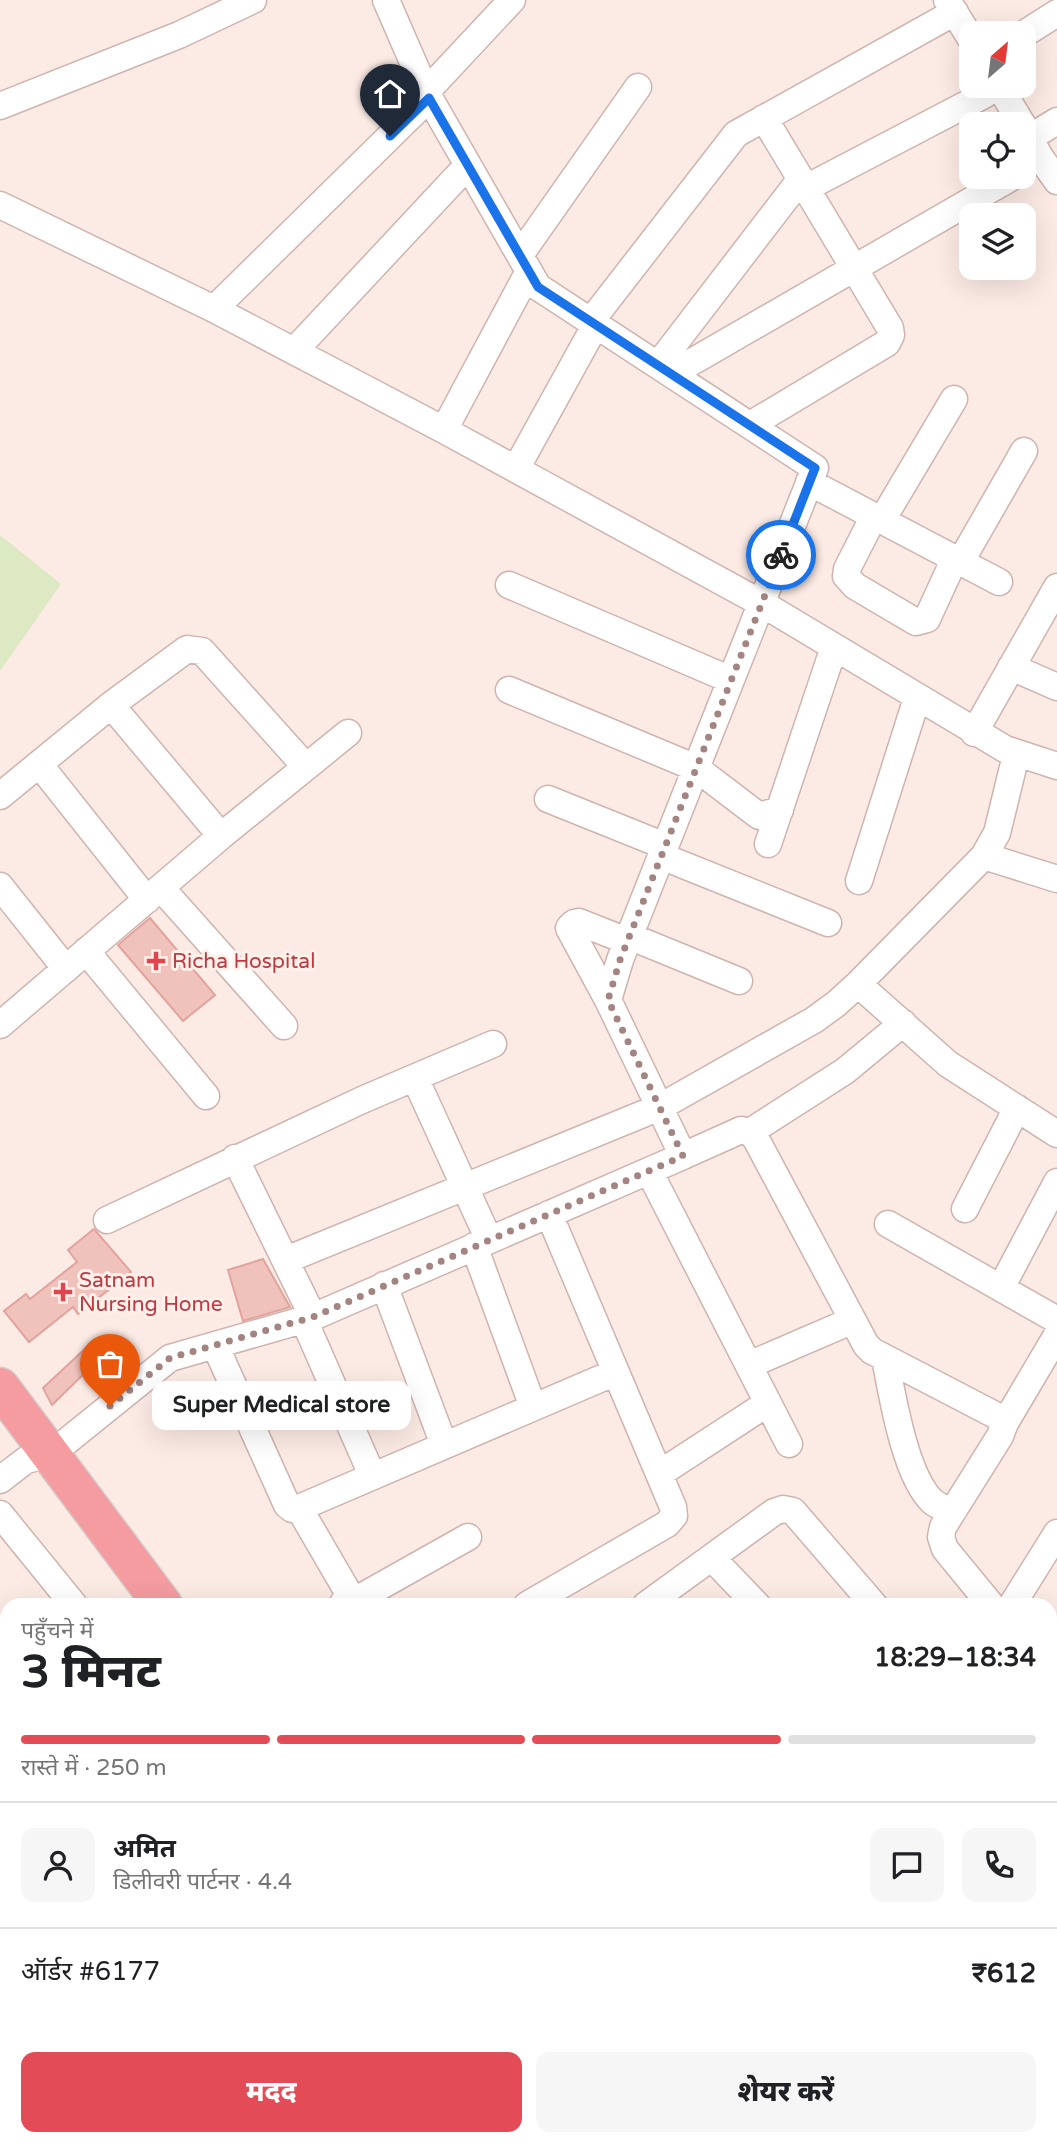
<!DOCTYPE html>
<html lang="hi">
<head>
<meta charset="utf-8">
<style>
	body { margin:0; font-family:"Varela Round","Noto Sans Devanagari",sans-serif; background:#f6f6f6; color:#202124; height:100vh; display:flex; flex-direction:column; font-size:26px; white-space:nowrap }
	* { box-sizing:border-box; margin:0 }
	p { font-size:23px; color:#757577 }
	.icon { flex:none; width:38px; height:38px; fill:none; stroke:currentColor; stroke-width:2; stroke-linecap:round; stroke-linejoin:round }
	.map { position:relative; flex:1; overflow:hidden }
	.sheet { position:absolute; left:0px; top:1598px; width:1057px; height:548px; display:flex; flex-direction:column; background:#fff; border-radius:21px 21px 0 0; box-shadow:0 7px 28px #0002 }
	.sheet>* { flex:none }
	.needle { width:46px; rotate:28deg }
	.fabs { position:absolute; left:959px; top:21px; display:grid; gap:14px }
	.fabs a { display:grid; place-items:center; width:77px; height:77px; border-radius:14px; background:#fff; box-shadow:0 7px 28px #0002; font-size:35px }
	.pin { position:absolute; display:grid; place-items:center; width:60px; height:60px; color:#fff; margin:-72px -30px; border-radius:50% 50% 50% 0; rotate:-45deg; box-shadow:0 0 7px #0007 }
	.pin .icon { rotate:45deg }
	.courier { position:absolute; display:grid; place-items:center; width:70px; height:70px; margin:-35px; border:5px solid #1a73e8; border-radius:50%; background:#fff; color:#222; box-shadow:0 2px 9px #0007 }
	.bubble { position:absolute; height:49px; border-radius:14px; background:#fff; box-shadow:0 7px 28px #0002; font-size:23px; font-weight:800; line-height:49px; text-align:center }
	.overview em { font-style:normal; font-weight:800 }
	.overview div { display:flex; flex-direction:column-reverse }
	.overview { display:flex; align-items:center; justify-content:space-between; height:119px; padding:0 21px }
	h1 { font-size:46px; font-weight:800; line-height:52px }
	.bar { display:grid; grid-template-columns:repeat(4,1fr); gap:10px 7px; align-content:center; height:84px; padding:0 21px }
	.bar i { height:9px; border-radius:5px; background:#e0e0e0 }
	.bar .current { background:#e34c57 }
	.bar p { grid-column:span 4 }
	.line { display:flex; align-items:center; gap:18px; padding:0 21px; border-top:2px solid #e0e0e0 }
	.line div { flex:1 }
	.round { display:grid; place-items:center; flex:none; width:74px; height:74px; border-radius:14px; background:#f6f6f6 }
	.action { display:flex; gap:14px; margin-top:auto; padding:14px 21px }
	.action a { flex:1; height:80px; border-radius:14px; background:#e34c57; color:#fff; font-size:28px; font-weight:800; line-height:80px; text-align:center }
	.action a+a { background:#f6f6f6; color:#202124 }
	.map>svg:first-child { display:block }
	.green { fill:#dde9c3 }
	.building { fill:#f0c2bc; stroke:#e2a39d; stroke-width:2 }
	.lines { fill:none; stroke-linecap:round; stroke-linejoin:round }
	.minor-casing { stroke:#cfb3ae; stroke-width:29 }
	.major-casing { stroke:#d5cac9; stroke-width:36 }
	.highway-casing { stroke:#d5cac9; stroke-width:41 }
	.minor { stroke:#fff; stroke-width:26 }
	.major { stroke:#f9bc9e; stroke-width:33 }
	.highway { stroke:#f49c9f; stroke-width:38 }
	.done { stroke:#a38480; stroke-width:7; stroke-dasharray:0 12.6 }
	.route { stroke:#1a73e8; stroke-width:9 }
	.health-dot { fill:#e0444e; stroke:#fff0ea; stroke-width:2.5 }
	.labels { text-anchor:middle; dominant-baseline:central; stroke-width:6; stroke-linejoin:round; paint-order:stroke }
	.health-label { font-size:21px; fill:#be3a42; stroke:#fff0ea; text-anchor:start }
</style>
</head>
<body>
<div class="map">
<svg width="1057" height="2145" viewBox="0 0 1057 2145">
	<rect width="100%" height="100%" fill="#fcebe4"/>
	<!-- green -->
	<path class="green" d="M0,535L61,584L0,671Z"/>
	<!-- building -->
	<path class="building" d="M150,918L215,995L183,1021L118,945Z
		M94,1229L131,1272L78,1314L73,1307L29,1342L4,1311L26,1294L30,1299L77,1262L68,1250Z
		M263,1259L290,1307L243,1321L228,1270Z
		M88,1346L100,1358L52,1405L43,1388Z"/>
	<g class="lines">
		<!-- minor casing -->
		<g class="minor-casing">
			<path id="minor" d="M947,0L971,39
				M1024,34L1057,13
				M999,86L1022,124
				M426,92L512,0
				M0,106L179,35L253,0
				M1024,128L1040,157L1057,181
				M1029,138L1057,121
				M806,188L984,95
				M0,205L214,309L444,430L761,603L1005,749L1057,766
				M520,255L638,87
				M214,309L429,98
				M591,321L736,134L955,12
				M294,351L468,165
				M658,365L800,180
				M671,374L1012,177
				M750,425L887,343L891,335L890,328L764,118
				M444,430L529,271
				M516,469L596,324
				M809,482L999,582
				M874,516L847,569L846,576L855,586L916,622L927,619L955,558
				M882,520L954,399
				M961,561L1024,451
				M509,585L731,680
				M1011,667L1057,687
				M509,690L696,768L759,816L780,810
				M111,705L221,836
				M974,733L1057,587
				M39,764L147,900
				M0,796L111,705L187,649L202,651L306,767
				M548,799L665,846
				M768,844L834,647
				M661,856L828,923
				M984,856L1057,879
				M859,881L917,698
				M0,886L66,969
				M161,888L284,1026
				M629,936L739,981
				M86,951L206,1096
				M858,984L948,1064L1057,1134
				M608,1000L569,928L574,923L579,922L627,941
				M0,1025L221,836L348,733
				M415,1078L489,1240
				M750,1132L845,1071L903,1023
				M683,1156L741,1130L750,1132L756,1139L866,1345L872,1351L997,1416L1005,1423L1000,1436L943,1527L941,1537L945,1549L991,1605
				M235,1158L313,1317
				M649,1171L789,1444
				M965,1209L1017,1108
				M107,1220L362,1100L493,1044
				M888,1224L1057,1320
				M474,1246L533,1407
				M286,1260L660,1107L814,1020L836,1004L858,984L984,856L997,833L1016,755
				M384,1285L444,1445
				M1001,1288L1057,1182
				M304,1320L372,1475
				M215,1345L287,1505L292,1509L299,1508L616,1372
				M885,1358C892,1394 905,1477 933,1502C938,1506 946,1509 952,1512
				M749,1365L851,1321
				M1005,1423L1057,1335
				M659,1474L768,1403
				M0,1480L26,1460L51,1454L170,1358L313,1317L683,1156L608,1000L620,960L815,468L538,287L426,92L386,0
				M299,1508L349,1594L342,1605
				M0,1514L74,1605
				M712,1558L757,1605
				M347,1605L468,1537
				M527,1605L667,1524L674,1516L673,1507L549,1214
				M646,1605L774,1512L783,1509L793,1511L874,1605
				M1012,1605L1057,1533
				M1050,1679L1057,1688
				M0,1686L7,1695
				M1050,1865L1057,1859
				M223,2138L224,2145
				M750,2138L752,2145"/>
		</g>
		<!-- major casing -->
		<g class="major-casing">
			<path id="major" d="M0,2026L7,2028
				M292,2138L317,2145
				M386,2138L409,2145"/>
		</g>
		<!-- highway casing -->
		<g class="highway-casing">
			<path id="highway" d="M0,1387L163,1605
				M1050,2062L1057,2058
				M587,2138L593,2145
				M864,2145L878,2138"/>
		</g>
		<!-- minor -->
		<use href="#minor" class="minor"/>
		<!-- major -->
		<use href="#major" class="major"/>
		<!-- highway -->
		<use href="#highway" class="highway"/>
	</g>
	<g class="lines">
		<!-- done -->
		<path class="done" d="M110,1406L170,1358L313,1317L683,1156L608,1000L620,960L781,555"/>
		<!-- route -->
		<path class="route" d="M390,136L429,98L538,287L815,468L781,555"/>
	</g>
	<!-- markers -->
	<g class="health-dot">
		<path d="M152.5 950.5h7v7h7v7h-7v7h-7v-7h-7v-7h7z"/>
		<path d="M59.5 1281.5h7v7h7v7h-7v7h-7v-7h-7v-7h7z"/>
	</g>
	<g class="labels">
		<!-- health labels -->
		<g class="health-label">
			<text x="172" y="961">Richa Hospital</text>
			<text x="79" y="1280">Satnam<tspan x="79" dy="24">Nursing Home</tspan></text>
		</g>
	</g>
</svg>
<div class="fabs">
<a><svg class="needle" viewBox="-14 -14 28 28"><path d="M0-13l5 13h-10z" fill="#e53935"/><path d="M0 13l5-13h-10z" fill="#757577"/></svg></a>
<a><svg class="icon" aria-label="locate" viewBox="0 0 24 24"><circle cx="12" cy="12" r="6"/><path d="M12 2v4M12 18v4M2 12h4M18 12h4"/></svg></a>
<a><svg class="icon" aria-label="layers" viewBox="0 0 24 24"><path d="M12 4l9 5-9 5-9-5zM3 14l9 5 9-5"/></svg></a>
</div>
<div class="pin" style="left:110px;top:1406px;background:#ea580c"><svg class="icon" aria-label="bag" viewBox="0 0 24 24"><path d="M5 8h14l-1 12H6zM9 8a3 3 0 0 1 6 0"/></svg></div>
<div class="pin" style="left:390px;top:136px;background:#1f2937"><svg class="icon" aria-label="home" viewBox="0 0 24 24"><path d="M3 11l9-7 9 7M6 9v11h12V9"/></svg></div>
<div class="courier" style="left:781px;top:555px"><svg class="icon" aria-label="bike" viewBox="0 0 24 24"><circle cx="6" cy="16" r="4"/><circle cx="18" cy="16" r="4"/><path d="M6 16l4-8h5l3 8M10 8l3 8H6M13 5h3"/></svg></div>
<div class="bubble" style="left:152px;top:1381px;width:259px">Super Medical store</div>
<section class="sheet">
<div class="overview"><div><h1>3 मिनट</h1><p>पहुँचने में</p></div><em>18:29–18:34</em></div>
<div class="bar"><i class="current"></i><i class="current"></i><i class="current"></i><i></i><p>रास्ते में · 250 m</p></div>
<div class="line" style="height:126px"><a class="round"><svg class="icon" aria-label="person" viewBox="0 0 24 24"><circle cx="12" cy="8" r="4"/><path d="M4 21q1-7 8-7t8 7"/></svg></a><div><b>अमित</b><p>डिलीवरी पार्टनर · 4.4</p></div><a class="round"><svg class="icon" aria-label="chat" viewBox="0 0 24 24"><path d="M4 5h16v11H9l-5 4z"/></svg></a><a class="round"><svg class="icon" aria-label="phone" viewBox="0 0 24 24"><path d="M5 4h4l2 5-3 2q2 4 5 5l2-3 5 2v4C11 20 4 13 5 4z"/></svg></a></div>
<div class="line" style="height:91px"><div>ऑर्डर #6177</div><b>₹612</b></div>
<div class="action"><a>मदद</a><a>शेयर करें</a></div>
</section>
</div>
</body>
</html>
